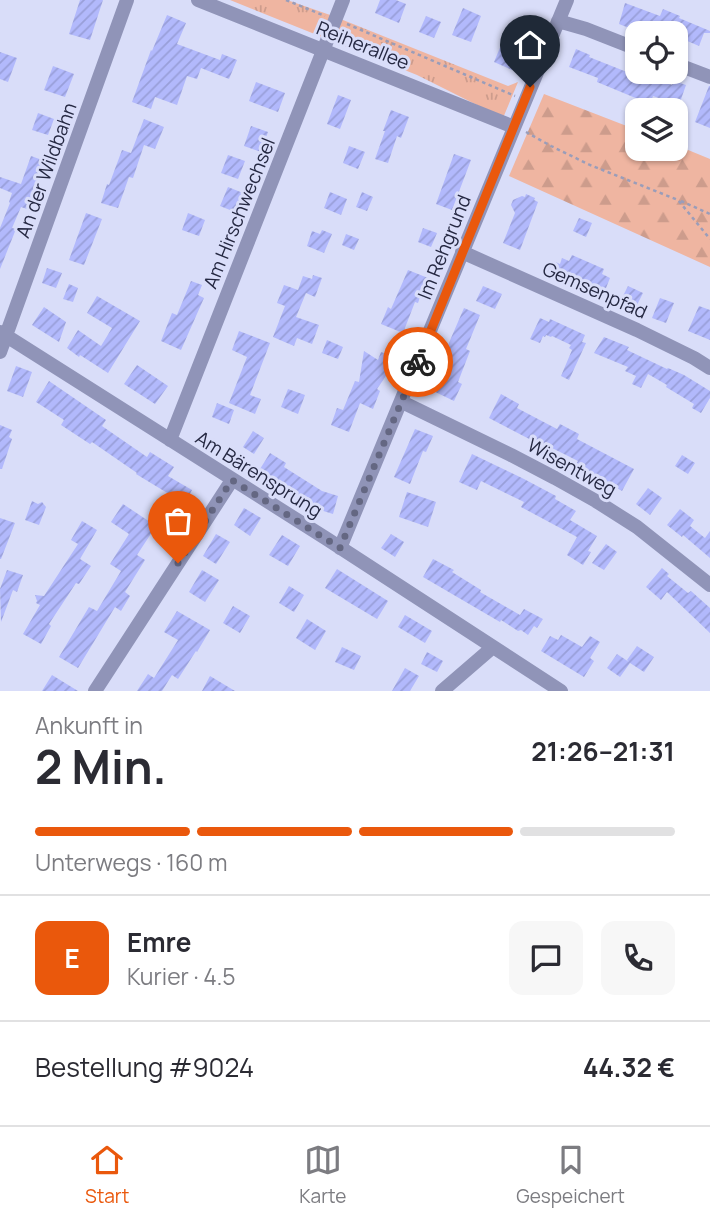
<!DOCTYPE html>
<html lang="de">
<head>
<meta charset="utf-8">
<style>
	body { margin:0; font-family:Manrope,sans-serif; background:#f7f7f7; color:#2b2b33; height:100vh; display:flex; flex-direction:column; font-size:26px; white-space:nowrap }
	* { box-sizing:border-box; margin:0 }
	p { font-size:23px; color:#7c7c81 }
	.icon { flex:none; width:38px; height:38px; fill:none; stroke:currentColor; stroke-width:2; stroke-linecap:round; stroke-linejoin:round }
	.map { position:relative; height:691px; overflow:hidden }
	.drawer { display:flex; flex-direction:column; background:#fff; flex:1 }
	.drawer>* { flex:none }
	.fabs { position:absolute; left:625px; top:21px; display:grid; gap:14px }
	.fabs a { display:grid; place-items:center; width:63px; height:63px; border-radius:14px; background:#fff; box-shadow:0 2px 5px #0004; font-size:35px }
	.pin { position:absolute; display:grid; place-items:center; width:60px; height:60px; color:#fff; margin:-72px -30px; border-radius:50% 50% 50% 0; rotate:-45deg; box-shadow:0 0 7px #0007 }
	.pin .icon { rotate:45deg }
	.courier { position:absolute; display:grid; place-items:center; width:70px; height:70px; margin:-35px; border:5px solid #ea580c; border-radius:50%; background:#fff; color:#222; box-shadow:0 2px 9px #0007 }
	.headline em { font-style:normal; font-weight:700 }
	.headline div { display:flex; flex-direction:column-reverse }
	.headline { display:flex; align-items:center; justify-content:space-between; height:119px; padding:0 35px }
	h1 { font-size:46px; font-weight:700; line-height:52px }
	.bar { display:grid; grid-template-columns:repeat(4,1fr); gap:10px 7px; align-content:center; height:84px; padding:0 35px }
	.bar i { height:9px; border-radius:5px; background:#e1e1e2 }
	.bar .active { background:#ea580c }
	.bar p { grid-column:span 4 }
	.line { display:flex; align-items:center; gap:18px; padding:0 35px; border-top:2px solid #e1e1e2 }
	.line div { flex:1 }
	.round { display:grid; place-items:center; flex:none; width:74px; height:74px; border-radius:14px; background:#f7f7f7 }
	.tabs { display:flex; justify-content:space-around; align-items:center; height:98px; border-top:2px solid #e1e1e2; background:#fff; font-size:19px; color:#7c7c81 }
	.tabs a { display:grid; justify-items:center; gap:4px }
	.tabs .active { color:#ea580c }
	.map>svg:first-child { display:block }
	.grass { fill:url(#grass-tufts) }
	.forest { fill:url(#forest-firs) }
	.building { fill:url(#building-hatch) }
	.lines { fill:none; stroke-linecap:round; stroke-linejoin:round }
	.path { stroke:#9a9db9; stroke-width:2.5; stroke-dasharray:3.5 3.5; stroke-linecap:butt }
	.street { stroke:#9094b8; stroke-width:14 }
	.done { stroke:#646782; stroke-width:7; stroke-dasharray:0 12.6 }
	.route { stroke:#ea580c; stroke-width:9 }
	.labels { text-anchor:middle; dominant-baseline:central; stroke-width:6; stroke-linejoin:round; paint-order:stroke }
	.street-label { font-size:19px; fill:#252842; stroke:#d9ddf9 }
</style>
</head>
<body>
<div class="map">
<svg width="710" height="691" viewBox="0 0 710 691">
	<defs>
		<pattern id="grass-tufts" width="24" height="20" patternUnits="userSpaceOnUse" patternTransform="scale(1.75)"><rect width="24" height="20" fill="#efb5a1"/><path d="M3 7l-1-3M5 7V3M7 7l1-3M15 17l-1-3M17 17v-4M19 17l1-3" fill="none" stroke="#cd9c8c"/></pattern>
		<pattern id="forest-firs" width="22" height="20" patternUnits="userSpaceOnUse" patternTransform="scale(1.75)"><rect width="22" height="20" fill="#efb5a1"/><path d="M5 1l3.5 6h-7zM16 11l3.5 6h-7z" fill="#cd9c8c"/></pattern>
		<pattern id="building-hatch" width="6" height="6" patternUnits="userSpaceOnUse" patternTransform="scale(1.75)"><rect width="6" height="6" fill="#b2b9fc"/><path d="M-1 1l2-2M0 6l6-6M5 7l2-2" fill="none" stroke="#999fd9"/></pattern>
	</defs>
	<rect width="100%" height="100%" fill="#d9ddf9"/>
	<!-- grass -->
	<path class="grass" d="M230,0H287L333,16L508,86L518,82L503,118L417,75Z"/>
	<!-- forest -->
	<path class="forest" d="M544,94L637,130V149H676V145L710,159V267L509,176Z"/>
	<!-- building -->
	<path class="building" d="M80,0H103L90,40L69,34Z
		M380,0H396L406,4L399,23L375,13Z
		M625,3L660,16L663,9L680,16L679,18L710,31V33H704L699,46L685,40L688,33H655L636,26L634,30L619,24Z
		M463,8L481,16L471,42L452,35Z
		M167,15L186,23L177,44L220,60L222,54L237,60L229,79L201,68L197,79L187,76L177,105L155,97L151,109L132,102L151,50L152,51Z
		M426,16L441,22L434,38L419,32Z
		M507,31L525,39L512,70L494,62Z
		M576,49L590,55L589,57L642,78L644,74L672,85L674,81L686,85L679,105L653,96L650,104L597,82L598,78L569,67Z
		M0,52L17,58L8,82L0,79Z
		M53,66L74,74L65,97L44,90Z
		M256,82L285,93L278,112L249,101Z
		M709,86H710V128L695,122Z
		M338,95L351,100L340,129L327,124Z
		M391,110L409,117L401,138L397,136L388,163L375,159L385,131H383Z
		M38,113L54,119L48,135L32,130Z
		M144,119L164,127L155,149L144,145L133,178L129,177L118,208L101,203L107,184L109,185L122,150L131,153Z
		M251,126L268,132L261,152L244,146Z
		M349,146L365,152L358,169L343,163Z
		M454,154L471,160L452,210L436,204Z
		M228,155L245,161L238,179L221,173Z
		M31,156L45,161L27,209L21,207L12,228L16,229L0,269V228L10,203L9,202L12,193L0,188V177L21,184Z
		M228,187L243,193L235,212L220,206Z
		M330,192L347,199L341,215L324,208Z
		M362,192L373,197L367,211L356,207Z
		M526,194L535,198L534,200L538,202L520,250L503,243L515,213L511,205L513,200L522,196L525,197Z
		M86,213L102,219L84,265L69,260Z
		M188,213L205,220L199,236L182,230Z
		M579,218L592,223L586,237L573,231Z
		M423,228L437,233L431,247L418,242Z
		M322,230L332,234L324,253L307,246L312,231L320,234Z
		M346,234L359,239L354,250L342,245Z
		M572,255L604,269L602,274L610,278L604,293L572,279L570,281L548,271L553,261L560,264L562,258L569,261Z
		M47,268L62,273L56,288L42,283Z
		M408,270L428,278L422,297H420L418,303L415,302L403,333L381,324L388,307L391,309Z
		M313,275L322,278L315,297L306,293L296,317L319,325L312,344L297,338L294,346L273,337L285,306L277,303L284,285L298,290L303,276L312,279Z
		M191,281L202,285L198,295L204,298L181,350L161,341L172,313L177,315Z
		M69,284L78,288L73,302L63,299Z
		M483,286L502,294L495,309L476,301Z
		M628,286L643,293L635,309L620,302Z
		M97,296L140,321L108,373L80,355L79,357L67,348L78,330L101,346L112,328L87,313Z
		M660,298L674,303L666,323L652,318Z
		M699,306L710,310V340L688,331Z
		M44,307L66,322L59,342L32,325Z
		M464,308L480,315L466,349L470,351L458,382L462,384L454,401L429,389Z
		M540,318L549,322L550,319L585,335L582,342L586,343L569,380L561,376L572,350L569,348L571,345L552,336L551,337L546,335L545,337L543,336L540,343L530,339Z
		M239,331L270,343L250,395L261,399L255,414L229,403L247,357L232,350Z
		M604,337L629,347L627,350L667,369L668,368L684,375L710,391V398L701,413L692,408L694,404L666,387L667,385L648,374L641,388L632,384L636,376L625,371L628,367L594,353Z
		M327,340L343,347L338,359L322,353Z
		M364,351L378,360L381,352L392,356L388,368L390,370L377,389L380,391L373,409L360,403L349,432L331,425L337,408L343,410L355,381L359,382Z
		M137,365L168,386L155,404L124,384Z
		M16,366L32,372L23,397L7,391Z
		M49,381L106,420L102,426L147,457L150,452L174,467L168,476L192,490L181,510L165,500L169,494L136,474L137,473L92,442L90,444L61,425L64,420L36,402Z
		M288,389L305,395L298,414L281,407Z
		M501,394L519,404L517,408L557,429L560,424L579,434L577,439L634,469L622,491L575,465L578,461L538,441L537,443L489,418Z
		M217,403L234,410L229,424L212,417Z
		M0,425L12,430L9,437L12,439L2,469H0Z
		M415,429L433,436L426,452L423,451L410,484L394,477Z
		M253,431L264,438L254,454L243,447Z
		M270,453L286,463L284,467L322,491L338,496L333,514L317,509L288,491L290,488L260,469Z
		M472,454L524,479L556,496L555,499L576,511L570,520L597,536L588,551L591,552L583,565L567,555L577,537L521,507L524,502L481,481L477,490L459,482Z
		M682,455L695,463L688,474L675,466Z
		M648,488L662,498L650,515L636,504Z
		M407,492L436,502L428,527L399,517Z
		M32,501L38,504L42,502L46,507L39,525L25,520Z
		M123,504L156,526L137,555L145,560L125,592L130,596L121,611L115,607L78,668L59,657L89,607L97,611L121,571L110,564L129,534L111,522Z
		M244,508L261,518L250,536L234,525Z
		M680,509L694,520L690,526L705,538L710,531V558L683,535L682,537L667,525Z
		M0,518L15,523L1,559H0Z
		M82,521L97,530L80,559L91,566L79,584L76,583L49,624L51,626L41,644L23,634L40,605L36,603L37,601L35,595L44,596L78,544L71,540Z
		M216,534L230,542L216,564L203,556Z
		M391,534L404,542L395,557L381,548Z
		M282,535L300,546L288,566L269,555Z
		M606,544L617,552L604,570L592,563Z
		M433,559L454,570L452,572L481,590L480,592L520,615L524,609L543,619L537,628L534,626L528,635L521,630L518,631L501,620L500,622L423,577Z
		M662,568L669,574L667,576L688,593L691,591L710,608V633L667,592L661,600L646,587Z
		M337,569L388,601L377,619L325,588Z
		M7,570L23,575L17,592L13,590L1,622L0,589Z
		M202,570L219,580L205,602L189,592Z
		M289,586L304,595L294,612L279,603Z
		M233,606L250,616L240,633L223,623Z
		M177,611L210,630L197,652L196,651L178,679L172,675L162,691H137L148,674L154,678L178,640L164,632Z
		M405,615L432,631L425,643L398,627Z
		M307,619L326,631L315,650L296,638Z
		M561,635L582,647L590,636L600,642L590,658L594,661L584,677L541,651L550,636L558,640Z
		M637,646L654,657L644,672L630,663L620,677L607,668L617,654L629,662L627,660Z
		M342,647L361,656L354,670L335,662Z
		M427,652L443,661L437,672L421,664Z
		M405,668L419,676L410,691H392Z
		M52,675L78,691H42Z
		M210,676L235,691H202Z"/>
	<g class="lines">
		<!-- path -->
		<path class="path" d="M286,0L325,16
			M347,24L515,96
			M526,132L551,146L590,165L678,200L710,239
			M681,201L710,214"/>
		<!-- street -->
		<path class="street" d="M198,0L514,127
			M558,21L586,29L637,49
			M676,64L710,77
			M462,252L637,330L694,358L710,368
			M0,332L327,539L561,691
			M0,352L127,0
			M402,402L511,455L555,478L596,501L637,527L710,585
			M170,440L343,0
			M340,548L567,0
			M95,691L232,480
			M442,691L493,647"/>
	</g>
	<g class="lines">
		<!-- done -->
		<path class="done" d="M178,563L232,480L340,548L418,362"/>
		<!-- route -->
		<path class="route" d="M418,362L530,87"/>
	</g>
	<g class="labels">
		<!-- street labels -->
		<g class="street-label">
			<text transform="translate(363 45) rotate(22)">Reiherallee</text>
			<text transform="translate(46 170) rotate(-70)">An der Wildbahn</text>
			<text transform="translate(239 213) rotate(-68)">Am Hirschwechsel</text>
			<text transform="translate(444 247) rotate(-68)">Im Rehgrund</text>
			<text transform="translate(595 290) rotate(24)">Gemsenpfad</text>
			<text transform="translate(572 467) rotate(29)">Wisentweg</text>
			<text transform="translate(259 474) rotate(32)">Am Bärensprung</text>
		</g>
	</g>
</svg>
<div class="fabs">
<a><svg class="icon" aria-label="locate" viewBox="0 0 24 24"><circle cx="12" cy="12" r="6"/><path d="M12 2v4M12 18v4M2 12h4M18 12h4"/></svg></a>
<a><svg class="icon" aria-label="layers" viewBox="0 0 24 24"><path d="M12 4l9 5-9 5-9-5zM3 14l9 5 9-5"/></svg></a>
</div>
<div class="pin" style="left:178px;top:563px;background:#ea580c"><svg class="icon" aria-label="bag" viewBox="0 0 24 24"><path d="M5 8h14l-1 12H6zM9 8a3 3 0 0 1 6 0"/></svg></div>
<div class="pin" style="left:530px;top:87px;background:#1f2937"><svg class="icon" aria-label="home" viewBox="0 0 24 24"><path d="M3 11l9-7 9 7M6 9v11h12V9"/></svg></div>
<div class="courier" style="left:418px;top:362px"><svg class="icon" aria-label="bike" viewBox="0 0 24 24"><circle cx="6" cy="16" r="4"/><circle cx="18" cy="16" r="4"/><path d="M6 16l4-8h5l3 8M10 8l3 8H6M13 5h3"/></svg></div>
</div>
<section class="drawer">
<div class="headline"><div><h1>2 Min.</h1><p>Ankunft in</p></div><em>21:26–21:31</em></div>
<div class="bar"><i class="active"></i><i class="active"></i><i class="active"></i><i></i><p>Unterwegs · 160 m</p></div>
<div class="line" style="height:126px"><b class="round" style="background:#ea580c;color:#fff">E</b><div><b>Emre</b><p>Kurier · 4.5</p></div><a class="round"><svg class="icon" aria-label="chat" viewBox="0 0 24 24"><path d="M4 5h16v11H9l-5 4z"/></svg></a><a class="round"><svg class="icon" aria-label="phone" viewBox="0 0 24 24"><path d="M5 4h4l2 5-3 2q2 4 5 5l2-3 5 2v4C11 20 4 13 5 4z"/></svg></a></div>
<div class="line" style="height:91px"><div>Bestellung #9024</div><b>44.32 €</b></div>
</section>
<nav class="tabs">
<a class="active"><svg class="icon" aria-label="home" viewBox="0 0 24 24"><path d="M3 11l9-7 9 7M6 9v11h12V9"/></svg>Start</a>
<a><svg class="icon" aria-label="map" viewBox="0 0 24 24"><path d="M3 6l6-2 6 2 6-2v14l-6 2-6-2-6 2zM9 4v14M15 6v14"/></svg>Karte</a>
<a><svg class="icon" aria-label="saved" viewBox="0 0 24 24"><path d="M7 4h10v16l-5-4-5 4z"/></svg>Gespeichert</a>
</nav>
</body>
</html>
